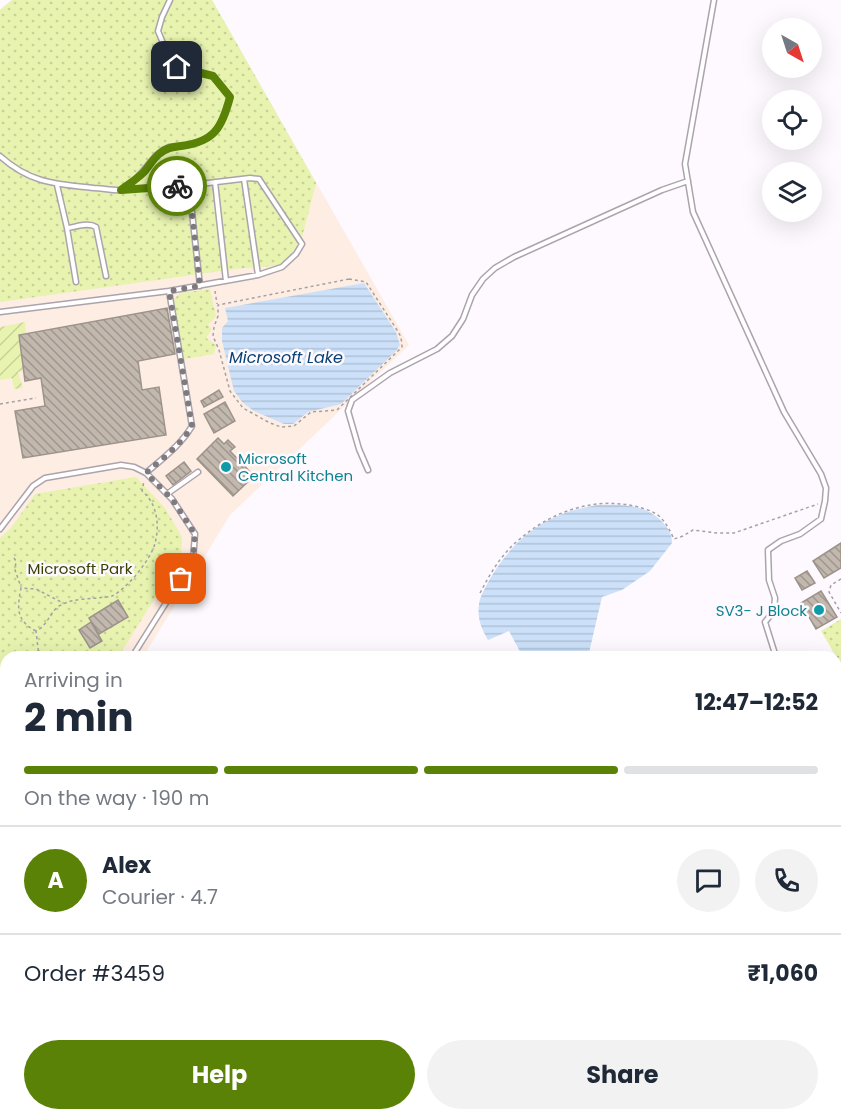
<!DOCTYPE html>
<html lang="en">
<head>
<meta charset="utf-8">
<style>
	body { margin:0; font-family:Poppins,sans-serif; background:#f2f2f3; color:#1f2937; height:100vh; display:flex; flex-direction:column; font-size:22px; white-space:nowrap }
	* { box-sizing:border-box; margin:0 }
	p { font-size:20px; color:#747a83 }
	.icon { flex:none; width:33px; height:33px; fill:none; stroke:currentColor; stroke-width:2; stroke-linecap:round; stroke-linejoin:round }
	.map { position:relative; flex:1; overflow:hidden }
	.details { position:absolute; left:0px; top:651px; width:842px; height:470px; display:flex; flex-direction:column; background:#fff; border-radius:18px 18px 0 0; box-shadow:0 6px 24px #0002 }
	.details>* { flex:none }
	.needle { width:39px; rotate:141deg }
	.buttons { position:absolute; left:762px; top:18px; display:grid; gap:12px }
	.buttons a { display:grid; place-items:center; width:60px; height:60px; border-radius:50%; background:#fff; box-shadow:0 6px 24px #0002; font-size:30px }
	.pin { position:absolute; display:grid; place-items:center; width:51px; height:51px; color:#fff; margin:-26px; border-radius:12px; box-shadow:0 3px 9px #0006 }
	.courier { position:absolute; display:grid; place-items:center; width:60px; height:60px; margin:-30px; border:4px solid #598206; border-radius:50%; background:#fff; color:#222; box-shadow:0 2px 8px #0007 }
	.headline em { font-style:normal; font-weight:700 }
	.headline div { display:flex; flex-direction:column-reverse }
	.headline { display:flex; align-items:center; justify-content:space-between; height:102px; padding:0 24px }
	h1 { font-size:39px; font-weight:700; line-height:45px }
	.bar { display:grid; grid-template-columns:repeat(4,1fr); gap:9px 6px; align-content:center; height:72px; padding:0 24px }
	.bar i { height:8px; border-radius:4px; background:#e0e1e3 }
	.bar .current { background:#598206 }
	.bar p { grid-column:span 4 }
	.line { display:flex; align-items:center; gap:15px; padding:0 24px; border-top:2px solid #e0e1e3 }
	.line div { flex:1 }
	.round { display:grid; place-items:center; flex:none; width:63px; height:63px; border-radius:32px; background:#f2f2f3 }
	.button { display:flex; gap:12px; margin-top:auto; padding:12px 24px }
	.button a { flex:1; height:69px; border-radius:36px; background:#598206; color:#fff; font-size:24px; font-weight:700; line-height:69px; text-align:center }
	.button a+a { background:#f2f2f3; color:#1f2937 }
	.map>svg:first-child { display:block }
	.commercial { fill:#feede2 }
	.park { fill:url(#park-dots) }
	.garden { fill:url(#garden-furrows) }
	.water { fill:url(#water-rules) }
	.building { fill:url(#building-back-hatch); stroke:#9c938a; stroke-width:1.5 }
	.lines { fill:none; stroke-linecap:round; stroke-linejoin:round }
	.service-casing { stroke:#aca3ad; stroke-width:7 }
	.path { stroke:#a4a0a4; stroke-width:1.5; stroke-dasharray:3 3; stroke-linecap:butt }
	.service { stroke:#fff; stroke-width:4 }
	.done { stroke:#7e7a7e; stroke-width:6; stroke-dasharray:0 10.8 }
	.route { stroke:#598206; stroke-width:8 }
	.culture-dot { fill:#0f9aa8; stroke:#fdf9fe; stroke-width:2 }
	.labels { text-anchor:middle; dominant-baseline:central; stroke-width:5; stroke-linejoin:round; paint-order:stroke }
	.culture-label { font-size:15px; fill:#0d838f; stroke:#fdf9fe; text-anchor:start }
	.park-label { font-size:15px; fill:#3a4004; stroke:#fdf9fe }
	.water-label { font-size:16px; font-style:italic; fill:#084275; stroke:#fdf9fe }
</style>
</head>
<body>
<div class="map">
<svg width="841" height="1120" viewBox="0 0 841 1120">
	<defs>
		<pattern id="park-dots" width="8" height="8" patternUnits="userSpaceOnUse" patternTransform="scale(1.5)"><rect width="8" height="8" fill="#e7f3af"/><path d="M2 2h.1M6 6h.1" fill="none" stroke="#c7d197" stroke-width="1.8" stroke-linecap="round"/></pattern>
		<pattern id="garden-furrows" width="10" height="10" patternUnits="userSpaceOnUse" patternTransform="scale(1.5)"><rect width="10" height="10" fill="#e7f3af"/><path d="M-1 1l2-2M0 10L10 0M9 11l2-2" fill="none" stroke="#c7d197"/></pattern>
		<pattern id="water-rules" width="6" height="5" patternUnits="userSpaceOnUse" patternTransform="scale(1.5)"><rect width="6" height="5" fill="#cce1f9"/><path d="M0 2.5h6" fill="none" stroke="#b0c2d6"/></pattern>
		<pattern id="building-back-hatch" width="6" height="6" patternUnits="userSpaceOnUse" patternTransform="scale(1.5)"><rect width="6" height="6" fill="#c2b8ae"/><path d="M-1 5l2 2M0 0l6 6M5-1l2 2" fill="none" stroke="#9f968f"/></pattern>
	</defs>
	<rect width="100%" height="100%" fill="#fdf9fe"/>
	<!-- commercial -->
	<path class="commercial" d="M12,0H212L409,345L230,515L143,657H6V1114H216L217,1120H0V9Z"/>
	<!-- park -->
	<path class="park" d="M12,0H212L316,183L302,237L284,265L235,269L0,302V10Z
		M210,289L216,316L208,325L212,329L206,338L216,345L214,354L184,359L173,300L180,293Z
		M136,477L165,508L182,537L181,556L122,651L116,657H6V729L0,732V538L11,528L35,494Z
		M841,619V665L821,631Z
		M836,799L841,800V1120H617L613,1115L836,1114Z"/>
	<!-- garden -->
	<path class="garden" d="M25,322L26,334L19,335L23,371L18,372L23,388L14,389L12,378L0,380V327Z"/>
	<!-- water -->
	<path class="water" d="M364,283L396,332L400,345L396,351L341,404L308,412L293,424H284L254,411L243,403L234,391L222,341V328L228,321L225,308Z
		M597,505C621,504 649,504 665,525C670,531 672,536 672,543L650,571L622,590L602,597L588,657H523L509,631L488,640C481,628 477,618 479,604C480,596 486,586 490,579C505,553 525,531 553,518C567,511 582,508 597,505Z"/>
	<!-- building -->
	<path class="building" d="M167,308L175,354L138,361L142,390L159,387L166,435L23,458L15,411L45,406L41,378L25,381L19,335Z
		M219,390L223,397L204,407L201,401Z
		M225,402L235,421L214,433L204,414Z
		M218,438L224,444L228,440L235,447L230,451L254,476L233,496L197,459Z
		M184,462L191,471L173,485L166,476Z
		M841,543V568L824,578L813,561Z
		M807,571L815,583L802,590L795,578Z
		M821,591L837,617L816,629L801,603Z
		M118,600L128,617L99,634L89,618Z
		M91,622L102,641L90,648L79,630Z
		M6,761V816L0,819V764Z
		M6,846V897L0,898V847Z
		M841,917V964L836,967V921Z
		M0,919H6V960L0,963Z
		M6,960V1015L0,1017V963Z
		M841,980V1036L836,1039V983Z
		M0,1101H6V1114H166L170,1120H151L149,1116L141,1120H0Z
		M224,1114H268L270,1119L222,1120L221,1116Z"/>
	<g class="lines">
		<!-- service casing -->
		<g class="service-casing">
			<path id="service" d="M714,0L685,164L693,212L784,412L821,474L826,488L825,501L821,519L800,534L781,541L768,550L769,580L775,598L774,611L765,622L776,657
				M0,156C30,183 55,184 94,188C100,188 116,191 121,190C124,189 126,186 129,185C143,175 154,152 169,147C173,146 179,147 183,146C216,140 222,127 230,97L213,76L177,67L170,60L158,31L162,17L170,0
				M244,179L258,275
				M215,182L226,281
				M57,185L67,228
				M189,185L200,286
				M76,282L67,228C76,227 88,222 96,227L106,276
				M0,312L169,291L258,275L282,267L296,254L302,244L259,179L250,178L200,184L121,190
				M368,470L359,449L348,411L352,400L390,373L437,349L452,336L463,319L472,295L483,279L495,268L514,257L662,190L688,181
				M167,494L198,472
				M0,529L33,486L45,478L121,465L134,467L146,473C162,459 181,445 192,426L169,291
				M132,657L193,560L195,534L172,499L146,473
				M836,789L841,790
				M0,1026L6,1022
				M0,1038C4,1044 4,1051 0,1058
				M203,1114L204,1120
				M602,1114L606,1120
				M341,1120L346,1114
				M530,1120L540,1114"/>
		</g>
		<!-- path -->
		<path class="path" d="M349,279L366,282L397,330L401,337L402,347L337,410L311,412L294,426L281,427L270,423L243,408L230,391L219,350L213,336L214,327L218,316V305Z
			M215,291L217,304
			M0,404L36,398
			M14,558L16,561L15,570L21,587
			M841,579L831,585L829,592L841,613
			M480,593C491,572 502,553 521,538C553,511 596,496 638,507C645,509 653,511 659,516C666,522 670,531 674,539L683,536L693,530L717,533H734L818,504
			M36,631C16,621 17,608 21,588L36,589L63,603
			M39,657L36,631C48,626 50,610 61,605C72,599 86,599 98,598C103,597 108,597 112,596C127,589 152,558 155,543C160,525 157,503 142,491L144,481
			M836,658L841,655
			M0,703H6
			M836,859L841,869
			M836,915L841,912
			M836,974L841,971
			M836,1041L841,1050
			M836,1050L841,1059
			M836,1061L838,1066L841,1067
			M836,1081L841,1078
			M749,1120L758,1114"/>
		<!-- service -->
		<use href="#service" class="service"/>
	</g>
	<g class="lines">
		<!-- done -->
		<path class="done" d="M177,186L189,185L200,286L169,291L192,426C181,445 162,459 146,473L172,499L195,534L193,560L181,579"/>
		<!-- route -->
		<path class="route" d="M177,186L121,190C129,184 137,179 144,172C149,166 153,159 159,154C166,148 172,147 181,146C214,142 222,128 230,97L213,76L177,67"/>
	</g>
	<!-- markers -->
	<g class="culture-dot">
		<circle cx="226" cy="467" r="6"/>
		<circle cx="819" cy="610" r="6"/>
	</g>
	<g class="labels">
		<!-- culture labels -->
		<g class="culture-label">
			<text x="238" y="458">Microsoft<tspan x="238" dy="17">Central Kitchen</tspan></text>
			<text x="807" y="610" text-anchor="end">SV3- J Block</text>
		</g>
		<!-- park labels -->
		<g class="park-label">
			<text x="80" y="568">Microsoft Park</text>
		</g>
		<!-- water labels -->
		<g class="water-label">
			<text x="286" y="357">Microsoft Lake</text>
		</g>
	</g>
</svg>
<div class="buttons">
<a><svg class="needle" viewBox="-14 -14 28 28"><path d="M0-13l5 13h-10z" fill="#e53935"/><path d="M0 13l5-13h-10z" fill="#747a83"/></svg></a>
<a><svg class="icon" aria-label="locate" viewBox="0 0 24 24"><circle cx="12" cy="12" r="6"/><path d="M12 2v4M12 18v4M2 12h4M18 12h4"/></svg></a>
<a><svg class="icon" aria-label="layers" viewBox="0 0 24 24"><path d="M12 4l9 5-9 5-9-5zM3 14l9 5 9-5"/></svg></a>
</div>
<div class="pin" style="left:181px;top:579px;background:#ea580c"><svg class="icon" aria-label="bag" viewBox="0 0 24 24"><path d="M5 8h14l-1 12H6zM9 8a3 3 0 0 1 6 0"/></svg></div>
<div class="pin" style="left:177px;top:67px;background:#1f2937"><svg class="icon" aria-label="home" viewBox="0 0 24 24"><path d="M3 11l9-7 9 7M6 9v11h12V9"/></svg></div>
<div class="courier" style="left:177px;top:186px"><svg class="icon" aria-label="bike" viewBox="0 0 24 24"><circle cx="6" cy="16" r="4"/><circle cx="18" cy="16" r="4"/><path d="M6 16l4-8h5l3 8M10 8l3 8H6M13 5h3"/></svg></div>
<section class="details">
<div class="headline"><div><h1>2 min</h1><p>Arriving in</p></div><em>12:47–12:52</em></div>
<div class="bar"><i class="current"></i><i class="current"></i><i class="current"></i><i></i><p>On the way · 190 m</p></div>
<div class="line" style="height:108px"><b class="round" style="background:#598206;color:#fff">A</b><div><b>Alex</b><p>Courier · 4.7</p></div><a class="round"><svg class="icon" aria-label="chat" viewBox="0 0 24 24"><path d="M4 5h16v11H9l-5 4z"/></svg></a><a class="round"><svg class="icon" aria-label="phone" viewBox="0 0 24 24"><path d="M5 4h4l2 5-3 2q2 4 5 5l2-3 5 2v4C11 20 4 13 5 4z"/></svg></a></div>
<div class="line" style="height:78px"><div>Order #3459</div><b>₹1,060</b></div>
<div class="button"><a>Help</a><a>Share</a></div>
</section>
</div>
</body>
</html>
